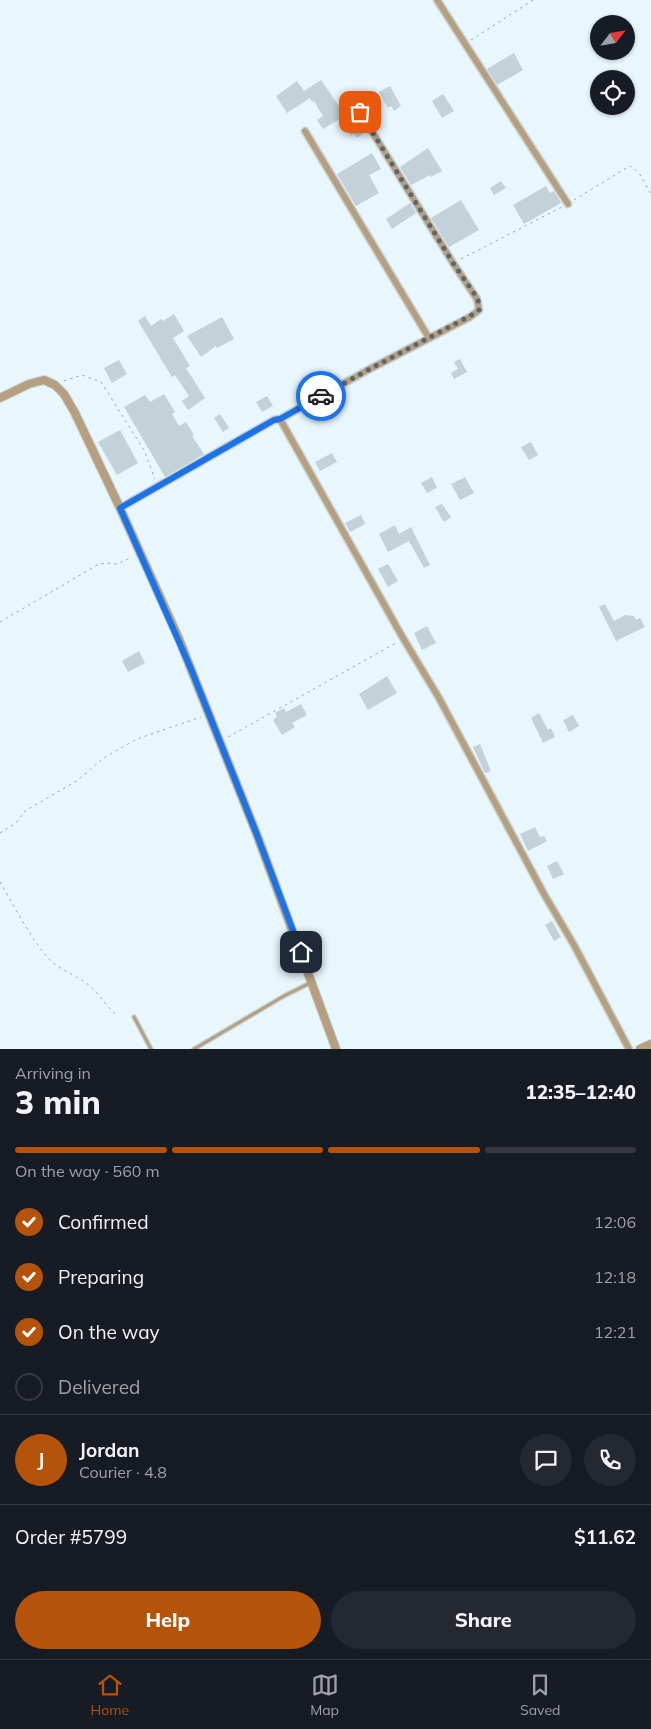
<!DOCTYPE html>
<html lang="en">
<head>
<meta charset="utf-8">
<style>
	body { margin:0; font-family:Mulish,sans-serif; background:#242831; color:#f1f3f6; height:100vh; display:flex; flex-direction:column; font-size:19px; white-space:nowrap }
	* { box-sizing:border-box; margin:0 }
	p { font-size:16px; color:#9ea1a6 }
	.icon { flex:none; width:28px; height:28px; fill:none; stroke:currentColor; stroke-width:2; stroke-linecap:round; stroke-linejoin:round }
	.map { position:relative; height:1049px; overflow:hidden }
	.drawer { display:flex; flex-direction:column; background:#171b24; flex:1 }
	.drawer>* { flex:none }
	.needle { width:32px; rotate:59deg }
	.fabs { position:absolute; left:590px; top:15px; display:grid; gap:10px }
	.fabs a { display:grid; place-items:center; width:45px; height:45px; border-radius:50%; background:#171b24; box-shadow:0 1px 4px #0004; font-size:25px }
	.pin { position:absolute; display:grid; place-items:center; width:42px; height:42px; color:#fff; margin:-21px; border-radius:10px; box-shadow:0 2px 8px #0006 }
	.courier { position:absolute; display:grid; place-items:center; width:50px; height:50px; margin:-25px; border:4px solid #1a73e8; border-radius:50%; background:#fff; color:#222; box-shadow:0 1px 6px #0007 }
	.overview em { font-style:normal; font-weight:800 }
	.overview div { display:flex; flex-direction:column-reverse }
	.overview { display:flex; align-items:center; justify-content:space-between; height:85px; padding:0 15px }
	h1 { font-size:32px; font-weight:800; line-height:38px }
	.bar { display:grid; grid-template-columns:repeat(4,1fr); gap:8px 5px; align-content:center; height:60px; padding:0 15px }
	.bar i { height:6px; border-radius:4px; background:#363941 }
	.bar .current { background:#b45309 }
	.bar p { grid-column:span 4 }
	.line { display:flex; align-items:center; gap:12px; padding:0 15px; border-top:1px solid #363941 }
	.line div { flex:1 }
	.round { display:grid; place-items:center; flex:none; width:52px; height:52px; border-radius:26px; background:#242831 }
	ol { padding:0 15px; list-style:none }
	li { display:flex; align-items:center; gap:15px; height:55px }
	li p { margin-inline-start:auto }
	li .icon { padding:5px; border-radius:50%; background:#b45309; color:#fff; stroke-width:4 }
	li:last-child { color:#9ea1a6 }
	li i { width:28px; height:28px; border:2px solid #363941; border-radius:50% }
	.button { display:flex; gap:10px; margin-top:auto; padding:10px 15px }
	.button a { flex:1; height:58px; border-radius:30px; background:#b45309; color:#fff; font-size:20px; font-weight:800; line-height:58px; text-align:center }
	.button a+a { background:#242831; color:#f1f3f6 }
	.menu { display:flex; justify-content:space-around; align-items:center; height:70px; border-top:1px solid #363941; background:#171b24; font-size:14px; color:#9ea1a6 }
	.menu a { display:grid; justify-items:center; gap:2px }
	.menu .current { color:#b45309 }
	.map>svg:first-child { display:block }
	.building { fill:#c3d2d8 }
	.lines { fill:none; stroke-linecap:round; stroke-linejoin:round }
	.service-casing { stroke:#c5d3d9; stroke-width:5.5 }
	.minor-casing { stroke:#c5d3d9; stroke-width:9 }
	.tertiary-casing { stroke:#c5d3d9; stroke-width:10 }
	.path { stroke:#9ba8ac; stroke-width:1; stroke-dasharray:2.5 4; stroke-linecap:butt }
	.service { stroke:#b79e7f; stroke-width:3 }
	.minor { stroke:#b79e7f; stroke-width:6 }
	.tertiary { stroke:#b79e7f; stroke-width:8 }
	.done { stroke:#5d6669; stroke-width:5; stroke-dasharray:0 9 }
	.route { stroke:#1a73e8; stroke-width:6 }
</style>
</head>
<body>
<div class="map">
<svg width="651" height="1049" viewBox="0 0 651 1049">
	<rect width="100%" height="100%" fill="#e7f7fd"/>
	<!-- building -->
	<path class="building" d="M514,53L523,70L497,85L487,69Z
		M321,80L339,106L345,103L352,113L355,111L363,126L360,127L364,133L357,138L354,134L351,136L340,119L323,129L317,120L323,116L314,101L312,102L310,98L287,113L276,96L297,81L304,91Z
		M390,86L401,106L394,111L391,106L388,108L379,92Z
		M443,94L454,111L442,118L432,101Z
		M428,148L442,171L431,177L430,175L411,185L400,167Z
		M372,153L381,169L369,175L379,193L356,206L337,174Z
		M501,181L506,188L494,195L490,188Z
		M546,186L550,193L554,191L561,203L524,224L513,205Z
		M461,200L479,230L449,247L431,218Z
		M410,203L416,213L392,229L386,219Z
		M174,314L184,331L173,338L190,366L186,368L205,398L188,410L182,401L189,396L175,375L172,377L138,321L145,316L151,326L161,319L163,321Z
		M222,317L234,339L217,348L216,346L201,357L187,336Z
		M460,359L467,372L454,379L451,373L458,369L454,362Z
		M119,360L127,374L112,383L104,368Z
		M164,394L175,412L172,414L179,426L186,422L194,435L192,436L204,454L165,477L124,407L145,395L150,402Z
		M267,396L273,406L262,412L256,402Z
		M220,414L229,428L223,432L214,418Z
		M120,430L138,463L117,475L98,442Z
		M531,442L538,455L529,460L521,447Z
		M332,453L337,462L320,471L315,462Z
		M432,477L437,488L427,493L421,483Z
		M465,477L474,493L460,500L451,484Z
		M442,504L451,517L444,522L435,507Z
		M361,515L365,524L350,532L345,523Z
		M395,525L399,534L411,527L430,565L424,568L409,541L388,552L379,534Z
		M388,564L398,581L388,587L378,569Z
		M605,604L614,621L625,615L634,616L636,620L640,618L645,627L616,641L599,607Z
		M427,626L436,643L422,650L414,633Z
		M139,651L145,663L128,672L122,661Z
		M387,676L397,693L368,710L359,694Z
		M301,704L307,715L292,723L295,727L282,735L273,720L277,717L275,713L284,708L286,712Z
		M539,713L548,730L551,728L555,737L543,743L531,718Z
		M573,715L579,726L569,732L563,720Z
		M480,744L491,771L485,773L473,747Z
		M535,827L540,837L544,836L547,841L528,851L520,834Z
		M557,861L564,874L553,879L547,866Z
		M552,921L561,937L554,941L545,925Z"/>
	<g class="lines">
		<!-- service casing -->
		<g class="service-casing">
			<path id="service" d="M134,1017L151,1049
				M194,1049L284,996L310,983"/>
		</g>
		<!-- minor casing -->
		<g class="minor-casing">
			<path id="minor" d="M437,0L568,204
				M305,131L429,338
				M280,419L366,371L470,317L479,310L477,299L453,263L360,112
				M120,508L274,420L280,419L403,638L439,698L544,894L574,945L629,1049"/>
		</g>
		<!-- tertiary casing -->
		<g class="tertiary-casing">
			<path id="tertiary" d="M0,398L29,384L44,380L55,385L64,394L75,413L120,508L179,639L257,835L336,1049
				M640,1049L651,1044"/>
		</g>
		<!-- path -->
		<path class="path" d="M471,40L533,0
			M574,200L630,166L639,173L651,194
			M461,259L562,207
			M64,381L82,375L101,382L144,450L155,479
			M0,622L99,564L107,563L117,564L132,557
			M228,737L396,643
			M0,833L16,823L25,811L78,780L105,757L137,739L201,717
			M0,882C14,906 32,941 50,960C62,972 80,976 92,988C102,997 107,1008 118,1016"/>
		<!-- service -->
		<use href="#service" class="service"/>
		<!-- minor -->
		<use href="#minor" class="minor"/>
		<!-- tertiary -->
		<use href="#tertiary" class="tertiary"/>
	</g>
	<g class="lines">
		<!-- done -->
		<path class="done" d="M321,396L366,371L470,316L479,310L478,299L453,263L360,112"/>
		<!-- route -->
		<path class="route" d="M301,952L257,835L191,669L120,508L274,420L280,419L321,396"/>
	</g>
</svg>
<div class="fabs">
<a><svg class="needle" viewBox="-14 -14 28 28"><path d="M0-13l5 13h-10z" fill="#e53935"/><path d="M0 13l5-13h-10z" fill="#9ea1a6"/></svg></a>
<a><svg class="icon" aria-label="locate" viewBox="0 0 24 24"><circle cx="12" cy="12" r="6"/><path d="M12 2v4M12 18v4M2 12h4M18 12h4"/></svg></a>
</div>
<div class="pin" style="left:360px;top:112px;background:#ea580c"><svg class="icon" aria-label="bag" viewBox="0 0 24 24"><path d="M5 8h14l-1 12H6zM9 8a3 3 0 0 1 6 0"/></svg></div>
<div class="pin" style="left:301px;top:952px;background:#1f2937"><svg class="icon" aria-label="home" viewBox="0 0 24 24"><path d="M3 11l9-7 9 7M6 9v11h12V9"/></svg></div>
<div class="courier" style="left:321px;top:396px"><svg class="icon" aria-label="car" viewBox="0 0 24 24"><path d="M5 17H2v-5l4-1 3-4h7l3 4 3 1v5h-3M9 17h6M6 11h13"/><circle cx="7" cy="17" r="2"/><circle cx="17" cy="17" r="2"/></svg></div>
</div>
<section class="drawer">
<div class="overview"><div><h1>3 min</h1><p>Arriving in</p></div><em>12:35–12:40</em></div>
<div class="bar"><i class="current"></i><i class="current"></i><i class="current"></i><i></i><p>On the way · 560 m</p></div>
<ol>
<li><svg class="icon" aria-label="check" viewBox="0 0 24 24"><path d="M5 12l5 5 9-10"/></svg>Confirmed<p>12:06</p></li>
<li><svg class="icon" aria-label="check" viewBox="0 0 24 24"><path d="M5 12l5 5 9-10"/></svg>Preparing<p>12:18</p></li>
<li><svg class="icon" aria-label="check" viewBox="0 0 24 24"><path d="M5 12l5 5 9-10"/></svg>On the way<p>12:21</p></li>
<li><i></i>Delivered</li>
</ol>
<div class="line" style="height:90px"><b class="round" style="background:#b45309;color:#fff">J</b><div><b>Jordan</b><p>Courier · 4.8</p></div><a class="round"><svg class="icon" aria-label="chat" viewBox="0 0 24 24"><path d="M4 5h16v11H9l-5 4z"/></svg></a><a class="round"><svg class="icon" aria-label="phone" viewBox="0 0 24 24"><path d="M5 4h4l2 5-3 2q2 4 5 5l2-3 5 2v4C11 20 4 13 5 4z"/></svg></a></div>
<div class="line" style="height:65px"><div>Order #5799</div><b>$11.62</b></div>
<div class="button"><a>Help</a><a>Share</a></div>
</section>
<nav class="menu">
<a class="current"><svg class="icon" aria-label="home" viewBox="0 0 24 24"><path d="M3 11l9-7 9 7M6 9v11h12V9"/></svg>Home</a>
<a><svg class="icon" aria-label="map" viewBox="0 0 24 24"><path d="M3 6l6-2 6 2 6-2v14l-6 2-6-2-6 2zM9 4v14M15 6v14"/></svg>Map</a>
<a><svg class="icon" aria-label="saved" viewBox="0 0 24 24"><path d="M7 4h10v16l-5-4-5 4z"/></svg>Saved</a>
</nav>
</body>
</html>
